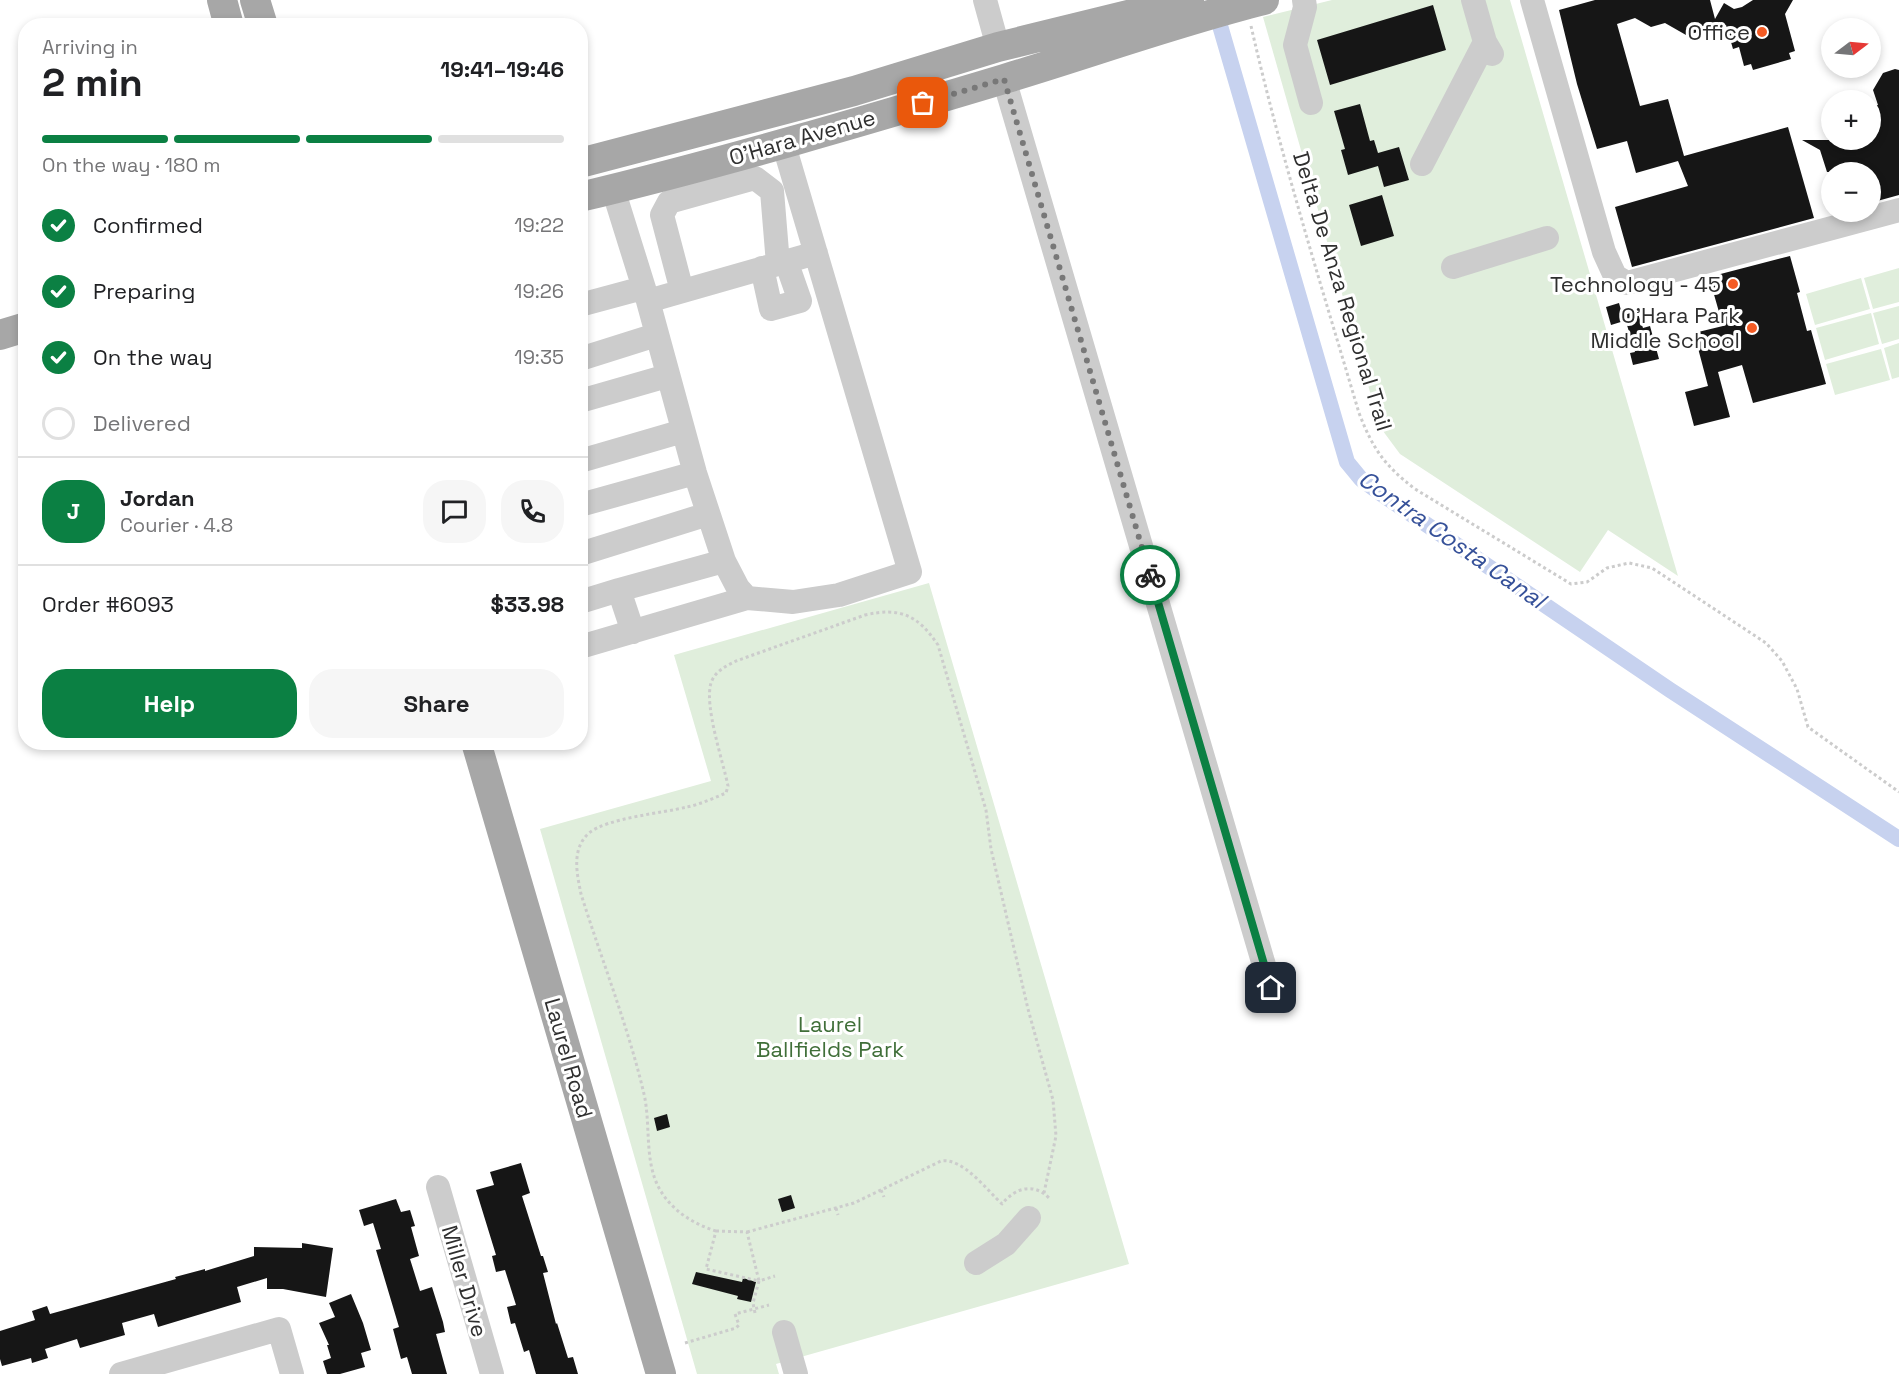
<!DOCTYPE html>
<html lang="en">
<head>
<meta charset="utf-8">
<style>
	body { margin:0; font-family:"Space Grotesk",sans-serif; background:#f6f6f6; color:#202124; height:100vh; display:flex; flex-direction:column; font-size:22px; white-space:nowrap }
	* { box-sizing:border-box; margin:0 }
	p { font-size:20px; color:#757577 }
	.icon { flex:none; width:33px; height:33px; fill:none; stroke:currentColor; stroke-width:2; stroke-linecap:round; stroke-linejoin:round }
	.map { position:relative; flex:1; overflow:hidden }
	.side { position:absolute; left:18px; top:18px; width:570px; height:732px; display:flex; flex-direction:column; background:#fff; border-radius:24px; box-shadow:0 3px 9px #0003 }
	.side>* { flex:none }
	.needle { width:39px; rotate:74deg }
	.fabs { position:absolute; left:1821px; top:18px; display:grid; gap:12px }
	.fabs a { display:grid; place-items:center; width:60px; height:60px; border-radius:50%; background:#fff; box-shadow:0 3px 9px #0003; font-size:30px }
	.pin { position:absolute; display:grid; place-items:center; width:51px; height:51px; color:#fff; margin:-26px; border-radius:12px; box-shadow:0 3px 9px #0006 }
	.courier { position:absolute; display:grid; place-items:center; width:60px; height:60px; margin:-30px; border:4px solid #0b8043; border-radius:50%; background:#fff; color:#222; box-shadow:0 2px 8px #0007 }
	.headline em { font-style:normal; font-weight:600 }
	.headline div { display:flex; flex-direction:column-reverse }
	.headline { display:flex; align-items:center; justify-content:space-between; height:102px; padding:0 24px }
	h1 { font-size:39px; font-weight:600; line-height:45px }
	.bar { display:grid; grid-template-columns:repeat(4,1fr); gap:9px 6px; align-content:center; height:72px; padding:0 24px }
	.bar i { height:8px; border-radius:4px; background:#e0e0e0 }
	.bar .current { background:#0b8043 }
	.bar p { grid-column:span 4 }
	.line { display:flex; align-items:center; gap:15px; padding:0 24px; border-top:2px solid #e0e0e0 }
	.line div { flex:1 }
	.round { display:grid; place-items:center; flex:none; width:63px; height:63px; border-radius:24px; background:#f6f6f6 }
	ol { padding:0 24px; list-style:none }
	li { display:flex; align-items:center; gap:18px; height:66px }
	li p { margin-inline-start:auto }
	li .icon { padding:6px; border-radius:50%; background:#0b8043; color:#fff; stroke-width:4 }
	li:last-child { color:#757577 }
	li i { width:33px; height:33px; border:3px solid #e0e0e0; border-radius:50% }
	.action { display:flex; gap:12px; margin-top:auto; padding:12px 24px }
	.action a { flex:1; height:69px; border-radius:24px; background:#0b8043; color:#fff; font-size:24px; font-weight:600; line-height:69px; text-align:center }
	.action a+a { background:#f6f6f6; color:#202124 }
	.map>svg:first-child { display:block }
	.green { fill:#e0eedc }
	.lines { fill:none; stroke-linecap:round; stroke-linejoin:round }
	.canal { stroke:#c7d2ef; stroke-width:16 }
	.building { fill:#161616 }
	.path { stroke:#ccc; stroke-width:3; stroke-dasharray:3 3; stroke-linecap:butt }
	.minor { stroke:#ccc; stroke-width:24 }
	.major { stroke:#a7a7a7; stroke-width:30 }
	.done { stroke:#787878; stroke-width:6; stroke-dasharray:0 10.8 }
	.route { stroke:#0b8043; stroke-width:8 }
	.poi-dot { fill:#f45b24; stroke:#fff; stroke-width:2 }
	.labels { text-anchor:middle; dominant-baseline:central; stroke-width:6; stroke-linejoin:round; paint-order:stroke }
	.poi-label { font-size:22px; fill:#2f2f2f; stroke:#fff; text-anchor:end }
	.street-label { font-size:22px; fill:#2f2f2f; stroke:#fff }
	.park-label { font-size:22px; fill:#406f39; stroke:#fff }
	.water-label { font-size:24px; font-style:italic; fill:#365199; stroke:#fff }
</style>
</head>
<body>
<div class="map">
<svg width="1899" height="1374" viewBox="0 0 1899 1374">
	<rect width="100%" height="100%" fill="#fff"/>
	<!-- green -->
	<path class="green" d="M1332,0H1510L1678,576L1608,530L1580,572L1400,454L1380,427L1263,17Z
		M1899,268V302L1873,309L1864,278Z
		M1861,278L1870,309L1815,325L1806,294Z
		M1899,306V339L1882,344L1873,313Z
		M1871,313L1879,344L1825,360L1816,328Z
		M1899,343V377L1892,379L1884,348Z
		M1881,349L1890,380L1835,395L1826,364Z
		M929,583L1129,1264L776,1364L779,1374H697L540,829L711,781L674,655Z"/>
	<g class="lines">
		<!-- canal -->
		<path class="canal" d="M1214,5L1347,462L1361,479L1383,495L1670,690L1899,839"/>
	</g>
	<!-- building -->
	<path class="building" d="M1595,0H1710L1715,19L1724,3L1734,9L1742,7L1753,0H1793L1785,14L1795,51L1789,53L1791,59L1753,70L1751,64L1744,66L1739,47L1733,49L1726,25L1686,35L1665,23L1651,27L1635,18L1617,24L1640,106L1668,99L1684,156L1788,127L1814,218L1632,267L1615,207L1688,186L1678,161L1636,173L1627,141L1597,149L1577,84L1559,10Z
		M1433,5L1446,50L1330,85L1317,40Z
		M1895,69L1899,70V195L1870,203V172H1827L1820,150L1802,140H1870V107L1878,105L1873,90L1883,73Z
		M1360,104L1370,141L1374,140L1378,153L1399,147L1409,180L1384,187L1378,166L1348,175L1341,150L1345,149L1334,111Z
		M1382,195L1394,236L1361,246L1349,205Z
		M1790,256L1800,292L1797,293L1807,331L1811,330L1826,384L1753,403L1742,365L1718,372L1730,417L1694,426L1685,392L1708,386L1694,333L1723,326L1709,277Z
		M1619,303L1624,321L1611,325L1606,307Z
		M1637,311L1643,328L1650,326L1659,359L1633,365L1630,353L1635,352L1624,315Z
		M667,1114L670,1127L657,1131L654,1118Z
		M521,1163L530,1193L522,1196L541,1256H543L548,1272L543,1273L556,1324L557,1323L568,1358L573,1357L578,1374H536L529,1350L524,1352L515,1323L511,1324L507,1307L516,1305L505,1270L496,1272L492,1256L496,1255L476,1190L494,1185L490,1172Z
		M791,1195L795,1208L782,1212L778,1199Z
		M396,1199L401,1212L410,1210L415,1226L411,1227L419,1256L410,1259L420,1291L432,1287L443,1322L445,1332L436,1334L447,1374H412L407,1357L401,1359L393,1329L399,1327L376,1250L381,1249L373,1223L364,1226L359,1210Z
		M302,1243L333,1248L326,1297L283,1289H267V1278L237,1287L241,1302L158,1327L154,1314L122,1323L125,1335L80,1348L77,1339L45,1349L48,1358L32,1363L31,1358L2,1366L0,1359V1331L35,1320L32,1311L47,1306L50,1314L176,1279L175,1277L205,1269V1271L254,1256V1247L302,1248Z
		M696,1272L742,1282L743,1278L756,1282L751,1302L737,1299L738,1296L692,1284Z
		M351,1294L363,1323L371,1350L361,1353L365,1367L340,1374H327L323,1361L331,1358L327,1345H329L319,1323L335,1317L329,1303Z"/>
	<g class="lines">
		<!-- path -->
		<path class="path" d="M1251,26C1281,157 1321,285 1359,413C1373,449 1384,465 1415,489L1571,584L1587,582L1607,568L1629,563L1652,568L1766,643L1782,661L1797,689L1808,727L1899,792
			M881,1190L884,1197
			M836,1208L838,1215
			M716,1231C693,1224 671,1210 659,1188C644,1160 651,1125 644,1094C628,1026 602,961 581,894C577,874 571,849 589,833C607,818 663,813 687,807C701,804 714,798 726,793L728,786C723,761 704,706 711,683C715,671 726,666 736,661L865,615C900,607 918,615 938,645L986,810L991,849L1028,1009L1053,1100L1056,1136L1044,1193
			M716,1231L747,1232L759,1281L706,1269Z
			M747,1232L854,1203L941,1161C962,1157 987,1190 1002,1204C1015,1188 1033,1182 1049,1198
			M755,1313L753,1303L759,1281L775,1276
			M685,1343L736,1328L739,1325L735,1314L769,1305"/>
		<!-- minor -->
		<path class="minor" d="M985,0L998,47
			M1304,0L1305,7L1295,45L1311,103
			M1473,0L1485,42L1492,54
			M1532,0L1604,252L1615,276L1627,283L1899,210
			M1004,79L1271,989
			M1422,164L1485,42
			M613,189L648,301L695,473L724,561L738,588L747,598L793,602L839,595L910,572L783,142
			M1453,267L1547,238
			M762,268L771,309L800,301L786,261
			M682,291L662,215L669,202L755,178L772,191L778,264
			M648,301L816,253
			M580,305L643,288
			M580,359L656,335
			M580,401L667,376
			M580,461L683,431
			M580,505L695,473
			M580,554L708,514
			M619,590L724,561
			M580,602L619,590L633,632
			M580,647L747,598
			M438,1187L492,1374
			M976,1263L1006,1244L1029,1218
			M784,1332L796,1374
			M121,1374L279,1329L292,1374"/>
		<!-- major -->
		<path class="major" d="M222,0L229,26
			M255,0L263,26
			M580,163L854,91L998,47L1189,0
			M580,197C722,163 864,121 1004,79C1091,53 1176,22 1264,0
			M0,335L26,327
			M476,742L661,1374"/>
	</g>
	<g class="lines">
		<!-- done -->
		<path class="done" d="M923,103L1004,79L1150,575"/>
		<!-- route -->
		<path class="route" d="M1150,575L1271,988"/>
	</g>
	<!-- markers -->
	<g class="poi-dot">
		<circle cx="1762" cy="32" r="6"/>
		<circle cx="1733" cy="284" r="6"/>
		<circle cx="1752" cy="328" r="6"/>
	</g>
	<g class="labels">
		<!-- poi labels -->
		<g class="poi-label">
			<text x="1750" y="32">Office</text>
			<text x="1721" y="284">Technology - 45</text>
			<text x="1740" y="315">O'Hara Park<tspan x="1740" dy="25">Middle School</tspan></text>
		</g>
		<!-- street labels -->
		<g class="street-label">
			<text transform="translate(802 137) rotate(-16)">O'Hara Avenue</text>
			<text transform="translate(1343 291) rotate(73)">Delta De Anza Regional Trail</text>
			<text transform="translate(569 1058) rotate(74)">Laurel Road</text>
			<text transform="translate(465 1281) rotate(74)">Miller Drive</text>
		</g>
		<!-- park labels -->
		<g class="park-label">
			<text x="830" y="1024">Laurel<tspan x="830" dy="25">Ballfields Park</tspan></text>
		</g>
		<!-- water labels -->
		<g class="water-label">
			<text transform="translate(1452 539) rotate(35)">Contra Costa Canal</text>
		</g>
	</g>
</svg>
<div class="fabs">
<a><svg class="needle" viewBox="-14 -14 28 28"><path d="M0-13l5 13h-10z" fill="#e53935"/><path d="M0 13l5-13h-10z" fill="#757577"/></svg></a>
<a>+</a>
<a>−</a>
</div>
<div class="pin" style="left:923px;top:103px;background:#ea580c"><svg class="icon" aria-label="bag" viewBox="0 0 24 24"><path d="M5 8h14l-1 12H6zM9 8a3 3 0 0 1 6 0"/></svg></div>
<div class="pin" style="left:1271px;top:988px;background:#1f2937"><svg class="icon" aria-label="home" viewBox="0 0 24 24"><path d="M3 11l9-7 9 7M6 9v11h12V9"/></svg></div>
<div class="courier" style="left:1150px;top:575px"><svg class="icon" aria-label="bike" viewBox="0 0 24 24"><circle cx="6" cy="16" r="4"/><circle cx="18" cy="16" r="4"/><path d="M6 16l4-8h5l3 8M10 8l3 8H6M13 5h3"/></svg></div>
<section class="side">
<div class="headline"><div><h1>2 min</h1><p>Arriving in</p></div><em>19:41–19:46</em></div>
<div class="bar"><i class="current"></i><i class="current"></i><i class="current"></i><i></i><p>On the way · 180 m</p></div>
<ol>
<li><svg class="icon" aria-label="check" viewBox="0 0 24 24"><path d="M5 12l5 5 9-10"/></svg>Confirmed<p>19:22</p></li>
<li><svg class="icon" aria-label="check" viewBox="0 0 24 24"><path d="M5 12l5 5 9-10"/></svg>Preparing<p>19:26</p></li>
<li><svg class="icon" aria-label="check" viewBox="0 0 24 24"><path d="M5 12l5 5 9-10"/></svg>On the way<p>19:35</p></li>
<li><i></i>Delivered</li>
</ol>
<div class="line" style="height:108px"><b class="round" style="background:#0b8043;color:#fff">J</b><div><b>Jordan</b><p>Courier · 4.8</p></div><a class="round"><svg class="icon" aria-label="chat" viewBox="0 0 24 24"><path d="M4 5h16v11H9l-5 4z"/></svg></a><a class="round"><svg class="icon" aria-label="phone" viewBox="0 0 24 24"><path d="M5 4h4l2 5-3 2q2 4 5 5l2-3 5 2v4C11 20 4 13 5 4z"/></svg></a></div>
<div class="line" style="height:78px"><div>Order #6093</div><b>$33.98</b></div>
<div class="action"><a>Help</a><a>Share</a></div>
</section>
</div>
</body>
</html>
